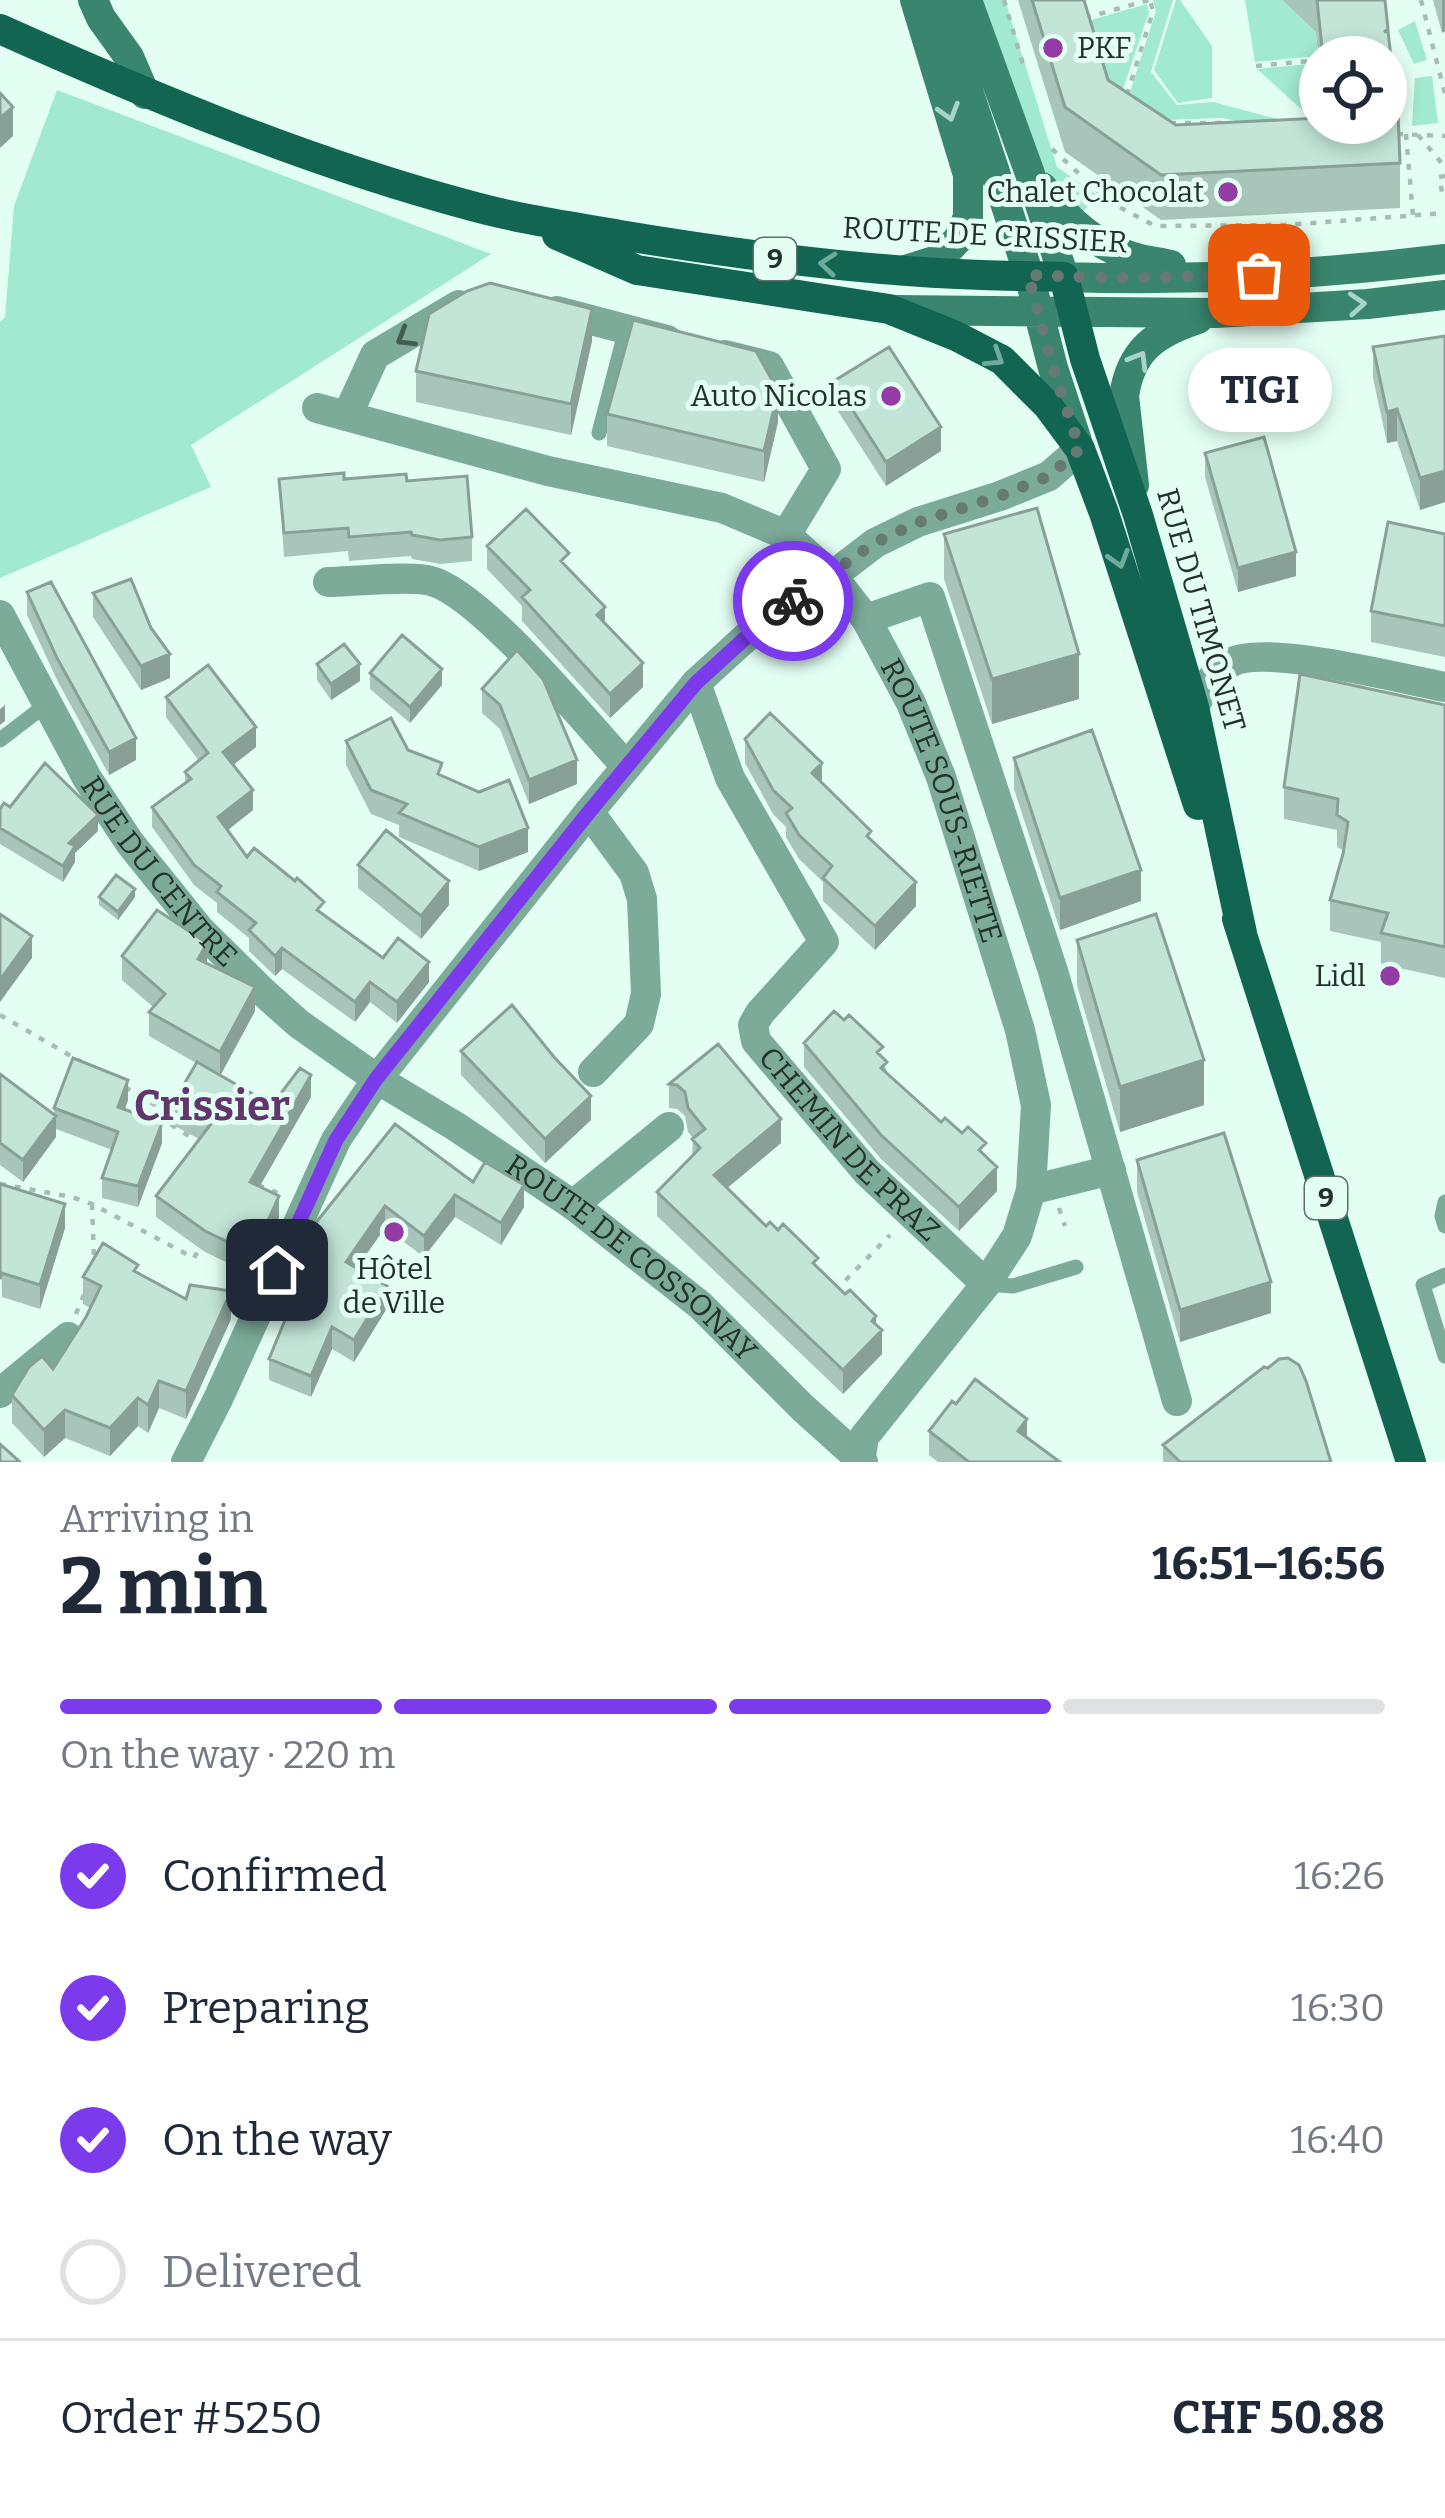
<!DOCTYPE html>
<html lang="en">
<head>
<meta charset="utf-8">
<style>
	body { margin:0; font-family:Bitter,serif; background:#f2f2f3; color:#1f2937; height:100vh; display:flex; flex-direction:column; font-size:45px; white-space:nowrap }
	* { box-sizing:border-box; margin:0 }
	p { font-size:39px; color:#747a83 }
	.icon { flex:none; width:66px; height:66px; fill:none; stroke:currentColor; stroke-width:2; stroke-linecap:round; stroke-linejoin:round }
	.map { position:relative; height:1462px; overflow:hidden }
	.panel { display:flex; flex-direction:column; background:#fff; flex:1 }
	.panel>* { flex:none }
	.buttons { position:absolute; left:1299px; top:36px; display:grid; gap:24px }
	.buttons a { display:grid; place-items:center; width:108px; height:108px; border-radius:50%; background:#fff; box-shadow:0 6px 18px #0003; font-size:60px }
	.pin { position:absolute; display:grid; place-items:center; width:102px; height:102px; color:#fff; margin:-51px; border-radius:24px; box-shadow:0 6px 18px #0006 }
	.courier { position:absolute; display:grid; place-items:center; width:120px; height:120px; margin:-60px; border:9px solid #7c3aed; border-radius:50%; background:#fff; color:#222; box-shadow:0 3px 15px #0007 }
	.bubble { position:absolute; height:84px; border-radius:42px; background:#fff; box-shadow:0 6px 18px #0003; font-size:39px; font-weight:700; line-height:84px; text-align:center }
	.overview em { font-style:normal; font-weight:700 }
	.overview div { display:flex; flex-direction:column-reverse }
	.overview { display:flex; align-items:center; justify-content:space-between; height:204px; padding:0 60px }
	h1 { font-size:78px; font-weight:700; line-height:90px }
	.bar { display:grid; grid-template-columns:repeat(4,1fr); gap:18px 12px; align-content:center; height:144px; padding:0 60px }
	.bar i { height:15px; border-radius:9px; background:#e0e1e3 }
	.bar .selected { background:#7c3aed }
	.bar p { grid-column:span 4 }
	.line { display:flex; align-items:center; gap:30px; padding:0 60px; border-top:3px solid #e0e1e3 }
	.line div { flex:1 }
	ol { padding:0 60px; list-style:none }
	li { display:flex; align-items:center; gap:36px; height:132px }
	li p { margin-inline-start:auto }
	li .icon { padding:12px; border-radius:50%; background:#7c3aed; color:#fff; stroke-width:4 }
	li:last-child { color:#747a83 }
	li i { width:66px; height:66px; border:6px solid #e0e1e3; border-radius:50% }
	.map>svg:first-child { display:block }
	.green { fill:#a1e9d0 }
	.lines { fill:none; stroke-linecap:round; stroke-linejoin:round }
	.path { stroke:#a6bdb4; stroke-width:4.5; stroke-dasharray:6 9; stroke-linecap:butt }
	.lane { stroke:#7cab9a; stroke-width:15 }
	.street { stroke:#7cab9a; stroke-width:30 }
	.secondary { stroke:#39856e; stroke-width:30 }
	.primary { stroke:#126651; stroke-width:30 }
	.wall { fill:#a7c5ba }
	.shaded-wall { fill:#88a097 }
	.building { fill:#c2e5d8; stroke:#88a097; stroke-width:3 }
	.oneway { stroke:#a8d4c5 }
	.oneway2 { stroke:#70ab9a }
	.oneway3 { stroke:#425c52 }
	.done { stroke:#667972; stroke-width:12; stroke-dasharray:0 21.6 }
	.route { stroke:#7c3aed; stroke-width:15 }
	.poi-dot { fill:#943ba6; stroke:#e3fff4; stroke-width:4.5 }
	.labels { text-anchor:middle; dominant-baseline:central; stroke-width:10; stroke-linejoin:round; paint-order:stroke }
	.shield { fill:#e3fff4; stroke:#5d6f68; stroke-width:3 }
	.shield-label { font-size:27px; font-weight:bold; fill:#23312c }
	.poi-label { font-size:30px; fill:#23312c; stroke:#e3fff4; text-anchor:end }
	.street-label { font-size:30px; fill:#23312c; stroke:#e3fff4 }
	.district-label { font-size:42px; font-weight:bold; fill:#62366c; stroke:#e3fff4 }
</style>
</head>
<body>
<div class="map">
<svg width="1445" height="1462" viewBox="0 0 1445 1462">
	<rect width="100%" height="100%" fill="#e3fff4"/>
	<!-- green -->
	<path class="green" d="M982,0H1005L1057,167L1097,195L1078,218L1048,177L1035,152Z
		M1153,0H1173L1151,72L1177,105L1213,102L1300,125L1283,132L1223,118L1162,120L1130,92L1156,11Z
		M1176,0H1180L1212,46V98L1178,103L1154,70Z
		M1245,0H1282L1316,32L1318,56L1255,62Z
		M1147,4L1149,12L1122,92L1110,96L1077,24Z
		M1415,21L1427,60L1414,64L1398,30Z
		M1319,63L1320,120L1311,118L1257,69Z
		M1432,76L1438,123L1412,126L1415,78Z
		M57,90L491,254L191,445L211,487L0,578V322L5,317L14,206Z"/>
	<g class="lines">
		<!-- path -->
		<path class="path" d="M1004,0L1025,71
			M1421,0L1445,94
			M1085,18L1149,0
			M1256,66L1319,60
			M1127,95L1153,11L1150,0
			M1170,123H1231
			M1397,134L1445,136
			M1406,134L1413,216
			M1418,135L1445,167
			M1052,149L1110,202L1155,226L1286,225L1445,213
			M1445,176L1439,177L1443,197H1445
			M0,1015L83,1063
			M125,1087L155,1105L172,1125L201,1144
			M0,1184L72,1197L92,1204L194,1258L200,1247
			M258,1185L280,1194
			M92,1204L94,1259
			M1059,1208L1065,1226
			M835,1291L890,1235
			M76,1314L85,1292"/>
		<!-- lane -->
		<path class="lane" d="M599,433L626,329
			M0,740L47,704
			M1445,1202L1442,1216L1445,1226
			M1445,1275L1423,1285L1445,1356
			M986,1284L1013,1286L1076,1267"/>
		<!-- street -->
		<g class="street">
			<path d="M557,311L667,340"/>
			<path d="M725,355L769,366L826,469L786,535"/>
			<path id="s1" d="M317,408L548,471L722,508L786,535L832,576L866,619L911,703L941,777L1020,1030L1036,1105L1031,1190L1017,1236L986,1284L864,1437L860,1462"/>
			<path d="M347,416L375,355L459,305"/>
			<path d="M328,582C352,582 411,575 431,581C481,594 587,724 626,766"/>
			<path id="s2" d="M0,615L87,778L130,843L200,930L263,992L299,1024L377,1079L455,1126L573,1205L700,1305L803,1408L863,1462"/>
			<path d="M866,619L930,597L1053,971L1177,1401"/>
			<path id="s3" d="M696,683L730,778L824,942L760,1013L753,1025L756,1041L867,1172L986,1284"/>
			<path d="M1194,707C1203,690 1212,674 1230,663C1263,643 1402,679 1445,687"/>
			<path d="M589,812L634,873L642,899L646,994L639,1024L593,1072"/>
			<path d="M1031,1190L1111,1170"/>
			<path d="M573,1205L669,1127"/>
			<path d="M0,1393L68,1337"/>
			<path d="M186,1462L218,1399L336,1140L377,1079L589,812L696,683L764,621L832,576L875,543L918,522L1000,496L1049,476L1080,449"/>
		</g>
		<!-- secondary -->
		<path class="secondary" d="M93,0L101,18L129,57L145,94
			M938,0L1029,275L1053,368L1077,441
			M967,0L1029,171L1064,277C1191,281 1318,275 1445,259
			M1042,187C1065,218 1095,246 1133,257C1145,261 1158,262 1171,265
			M905,270L937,260L945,253L959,238L968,217V175L915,0
			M894,310L1216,313L1368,304L1445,295
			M1134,485L1124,396C1131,349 1156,333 1198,319"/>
		<!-- primary -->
		<path class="primary" d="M0,29C152,97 307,162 468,205C518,219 569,226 620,235C740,255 860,271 982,275C1009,276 1036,276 1064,277L1085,359L1138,515L1194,707L1242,933
			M557,235L637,270L889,309L956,336L1002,360L1048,406L1080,449L1104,513L1198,805
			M1237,919L1411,1462"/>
	</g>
	<!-- wall -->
	<path class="wall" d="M1018,0H1084L1108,80L1176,125L1386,123V57H1320V73L1316,32L1282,0H1385L1400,163V208L1161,220L1065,152Z
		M1433,0H1445V31L1442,33Z
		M1445,336V502L1420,510L1397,441L1387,443L1373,378V347Z
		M592,341L571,435L416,402V371Z
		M834,381L941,451L886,486L834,405Z
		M607,414L778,422L764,482L607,446Z
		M1205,453L1296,576L1238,592L1205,477Z
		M279,479L407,481L472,537V561L440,564L412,559L411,556L349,561L348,551L284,557Z
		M944,534L1079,699L992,724L944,579Z
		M1445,534V657L1371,642V611Z
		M487,546L569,569L605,623L643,687L610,718L522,621V606L487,569Z
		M27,592L136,760L109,775L57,680L27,615Z
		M93,593L170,678L141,690L93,617Z
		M517,650L577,784L529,804L500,729L482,713V689Z
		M317,664L360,681L331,700L317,680Z
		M370,673L442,685L410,723L370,689Z
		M166,697L256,747L233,765L253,810L227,830L247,857L383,958L429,982L397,1023L370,1002L355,1022L282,969L275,976L249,951V938L217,912V903L194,885L152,827V807L185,783V772L199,761L166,717Z
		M1445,705V978L1381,964V942L1330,931V900L1343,850L1337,847V830L1284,819V787Z
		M745,739L822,783L871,840L916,906L875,950L823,901V882L799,859L786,837V827L773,814L745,763Z
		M346,741L408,750L442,776L528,852L479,871L399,837V825L371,814L346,765Z
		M1014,758L1141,901L1060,930L1014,789Z
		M10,807L98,831L75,853V862L63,882L0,844V809Z
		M358,865L449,905L421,939L358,888Z
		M99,897H135L118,920L99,905Z
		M1077,940L1204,1105L1120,1132L1077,985Z
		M122,956L207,964L255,1011L220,1076L272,1105L311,1097L260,1186L279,1217L253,1275L205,1252L156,1217V1196L199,1139L173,1125V1103L196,1063L149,1036V1012L153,1007L122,980Z
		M804,1043L883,1058L887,1073L941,1122L986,1156L997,1191L959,1231L881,1159L804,1067Z
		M718,1044L781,1143L727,1188L766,1226L818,1267L876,1325L882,1354L843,1394L657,1216V1192L692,1156L693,1138L688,1132L685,1116L677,1109L669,1108V1084Z
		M461,1051L591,1120L545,1163L461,1075Z
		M0,1074L54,1114V1108L128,1100L125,1109L162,1143L138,1207L102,1198V1178L112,1150L56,1129V1137L23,1182L0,1165Z
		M395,1124L473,1182L524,1207L501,1245L455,1217L424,1257L385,1228L356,1268L387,1308L354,1362L332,1349L311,1397L269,1380V1359L287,1315V1300L315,1255L310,1251V1230Z
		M1137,1160L1271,1313L1180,1342L1137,1192Z
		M0,1184L65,1228L40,1309L2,1297Z
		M138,1274L186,1299L231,1319L186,1419L159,1408L148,1433L138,1426L110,1456L65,1438L44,1457L12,1423V1395L53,1369L86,1317L90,1308L83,1304V1277Z
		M1268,1368L1331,1462H1163V1445Z
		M929,1431L1027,1437L1060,1462H938L929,1455Z"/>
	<!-- shaded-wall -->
	<path class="shaded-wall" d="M1442,0H1445V31L1442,33Z
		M13,107V136L0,148V118Z
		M592,309V341L571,435V404Z
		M778,391V422L764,482V451Z
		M1397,409V441L1387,443V412Z
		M941,427V451L886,486V462Z
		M1445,471V502L1420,510V478Z
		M1296,552V576L1238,592V568Z
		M605,607V631L597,615Z
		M170,654V678L141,690V666Z
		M1079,654V699L992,724V679Z
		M643,663V687L610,718V694Z
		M360,664V681L331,700V684Z
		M442,669V685L410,723V707Z
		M5,705V721L0,725V709Z
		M256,727V747L223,773V752Z
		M136,738V760L109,775V752Z
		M577,760V784L529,804V780Z
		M822,763V787L812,773Z
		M253,790V810L218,838V817Z
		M98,815V831L75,853V862L63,882V866L69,843Z
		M528,828V852L479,871V847Z
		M1141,870V901L1060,930V898Z
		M449,881V905L421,939V916Z
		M916,882V906L875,950V926Z
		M135,889V897L118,920V912Z
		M32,936V958L0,1002V980Z
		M207,943V967L198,959Z
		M282,948V969L275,976V956Z
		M429,962V982L397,1023V1002Z
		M370,982V1002L355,1022V1002Z
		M255,987V1011L220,1076V1052Z
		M1204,1060V1105L1120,1132V1087Z
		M311,1075V1097L250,1203V1182Z
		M128,1080V1100L118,1127V1107Z
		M591,1096V1120L545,1163V1139Z
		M56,1116V1137L23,1182V1160Z
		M781,1119V1143L714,1199V1175Z
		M162,1123V1143L138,1207V1186Z
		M997,1167V1191L959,1231V1207Z
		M524,1185V1207L501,1245V1223Z
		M455,1195V1217L424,1257V1236Z
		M279,1196V1217L253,1275V1254Z
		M65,1204V1228L40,1309V1285Z
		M385,1206V1228L346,1283V1262Z
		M1271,1282V1313L1180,1342V1310Z
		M387,1286V1308L354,1362V1340Z
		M231,1291V1319L186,1419V1391Z
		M876,1316V1336L882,1330V1354L843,1394V1370Z
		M332,1327V1349L311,1397V1376Z
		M159,1381V1408L148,1433V1405Z
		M138,1398V1426L110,1456V1428Z
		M65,1410V1438L44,1457V1430Z
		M1027,1419V1443L1018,1431Z"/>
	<!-- building -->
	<path class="building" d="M1032,0H1084L1108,80L1176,125L1320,118V123H1386V114L1398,113L1400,163L1161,175L1065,107Z
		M1317,0H1385L1388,29L1384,32L1388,31L1394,84L1386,83V57H1323Z
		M0,93L13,107L0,118Z
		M490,283L592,309L571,404L416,371L429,314L467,291Z
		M633,320L756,351L778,391L764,451L607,414Z
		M1445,336V471L1420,478L1397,409L1387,412L1373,347Z
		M889,347L941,427L886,462L834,381Z
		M1264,437L1296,552L1238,568L1205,453Z
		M344,473V479L406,474L407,481L467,476L472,537L440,540L412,535L411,532L349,537L348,528L284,533L279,479Z
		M1037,508L1079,654L992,679L944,534Z
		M526,509L569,553L561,561L605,607L597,615L643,663L610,694L522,597L530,590L487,546Z
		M1388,522L1445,534V626L1371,611Z
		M131,579L151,628L170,654L141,666L93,593Z
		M51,582L136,738L109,752L57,658L27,592Z
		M402,635L442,669L410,707L370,673Z
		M344,644L360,664L331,684L317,664Z
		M517,650L543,679L577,760L529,780L500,705L482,689Z
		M208,665L256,727L223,752L253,790L218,817L247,857L254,848L295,881L297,878L324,902L317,910L383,958L398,938L429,962L397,1002L370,982L355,1002L282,948L275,956L249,930L256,923L217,892L221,886L194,865L152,807L191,779L185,772L208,753L166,697Z
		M1300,674L1445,705V947L1381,933L1388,913L1330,900L1343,854L1348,822L1337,815L1338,799L1284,787Z
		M770,713L822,763L812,773L871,831L867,836L916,882L875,926L823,878L832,866L799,835L786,813L792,808L773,790L745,739Z
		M391,718L408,750L442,763L438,774L479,792L509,780L528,828L479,847L399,813L407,804L371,790L346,741Z
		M1092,730L1141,870L1060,898L1014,758Z
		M45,763L98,815L69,843L75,846L63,866L0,828V809L4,803L10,807Z
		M386,830L449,881L421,916L358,865Z
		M116,875L135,889L118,912L99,897Z
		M157,910L207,943L198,959L255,987L220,1052L149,1012L165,994L122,956Z
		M0,914L32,936L0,980Z
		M1156,914L1204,1060L1120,1087L1077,940Z
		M512,1005L554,1057L591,1096L545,1139L461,1051Z
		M834,1011L844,1020L849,1015L883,1047L877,1052L887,1062L881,1068L941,1122L945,1118L962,1133L968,1127L986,1143L979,1150L997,1167L959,1207L881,1135L804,1043Z
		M718,1044L781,1119L714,1175L766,1226L770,1222L778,1230L783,1224L818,1258L813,1263L845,1294L850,1290L876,1316L872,1321L882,1330L843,1370L657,1192L700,1148L692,1139L705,1129L688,1108L685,1092L677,1085L669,1084Z
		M73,1058L128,1080L118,1107L162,1123L138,1186L102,1178L118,1132L54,1108Z
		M197,1062L272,1105L300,1068L311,1075L250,1182L279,1196L253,1254L205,1231L156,1196L211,1124L173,1103Z
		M0,1074L56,1116L23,1160L0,1143Z
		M395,1124L473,1182L485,1162L524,1185L501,1223L455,1195L424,1236L385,1206L346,1262L387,1286L354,1340L332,1327L311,1376L269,1359L292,1303L287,1300L324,1240L310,1230Z
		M1224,1133L1271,1282L1180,1310L1137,1160Z
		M0,1184L65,1204L40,1285L2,1273L0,1279Z
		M103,1243L138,1265L134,1271L186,1299L190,1285L231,1291L186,1391L159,1381L148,1405L138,1398L110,1428L65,1410L44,1430L12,1395L29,1367L42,1356L53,1369L86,1317L101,1286L83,1277Z
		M1288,1358L1299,1365L1306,1381L1331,1462H1180L1163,1445L1264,1367L1268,1368L1279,1359Z
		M975,1379L1027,1419L1018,1431L1060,1462H969L929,1431L952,1401L956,1404Z
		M0,1444L20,1462H0Z"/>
	<!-- one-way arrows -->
	<defs><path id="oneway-chevron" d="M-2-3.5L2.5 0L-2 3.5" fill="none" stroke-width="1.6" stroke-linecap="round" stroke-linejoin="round" transform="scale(3)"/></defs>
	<g class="oneway">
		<use href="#oneway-chevron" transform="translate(949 112) rotate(73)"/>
		<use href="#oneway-chevron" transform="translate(1357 304) rotate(-4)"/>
		<use href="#oneway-chevron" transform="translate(1139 360) rotate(-59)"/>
	</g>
	<g class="oneway2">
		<use href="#oneway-chevron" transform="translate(828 264) rotate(-175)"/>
		<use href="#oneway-chevron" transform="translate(995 358) rotate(33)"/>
		<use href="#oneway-chevron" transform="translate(1119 559) rotate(73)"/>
	</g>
	<use class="oneway3" href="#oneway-chevron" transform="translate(405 338) rotate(149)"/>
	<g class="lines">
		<!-- done -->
		<path class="done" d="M793,601L874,543L919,522L1000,496L1049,476L1080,449L1053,368L1028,275L1112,278L1259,275"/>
		<!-- route -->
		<path class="route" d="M277,1270L336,1140L376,1079L589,812L696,683L764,621L793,601"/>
	</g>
	<!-- markers -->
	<g class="poi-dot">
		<circle cx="1053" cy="48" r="12"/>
		<circle cx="1228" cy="192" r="12"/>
		<circle cx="891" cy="396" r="12"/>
		<circle cx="1390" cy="976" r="12"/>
		<circle cx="394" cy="1232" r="12"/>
	</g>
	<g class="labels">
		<!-- shield labels -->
		<g class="shield">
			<rect x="754" y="238" width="42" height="42" rx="9"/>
			<rect x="1305" y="1177" width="42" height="42" rx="9"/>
		</g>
		<g class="shield-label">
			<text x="775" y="259">9</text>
			<text x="1326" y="1198">9</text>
		</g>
		<!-- poi labels -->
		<g class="poi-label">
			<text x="1077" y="48" text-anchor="start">PKF</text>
			<text x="1204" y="192">Chalet Chocolat</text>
			<text x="867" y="396">Auto Nicolas</text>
			<text x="1366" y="976">Lidl</text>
			<text x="394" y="1269" text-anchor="middle">Hôtel<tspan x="394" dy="34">de Ville</tspan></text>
		</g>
		<!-- street labels -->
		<g class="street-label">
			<text transform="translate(985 235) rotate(3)">ROUTE DE CRISSIER</text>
			<text transform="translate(1201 610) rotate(74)">RUE DU TIMONET</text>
			<text stroke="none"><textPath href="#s1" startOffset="801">ROUTE SOUS-RIETTE</textPath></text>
			<text stroke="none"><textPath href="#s2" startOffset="303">RUE DU CENTRE</textPath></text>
			<text stroke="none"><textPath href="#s3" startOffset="555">CHEMIN DE PRAZ</textPath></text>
			<text stroke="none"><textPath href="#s2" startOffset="918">ROUTE DE COSSONAY</textPath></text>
		</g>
		<!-- district labels -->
		<g class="district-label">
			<text x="212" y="1106">Crissier</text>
		</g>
	</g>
</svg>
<div class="buttons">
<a><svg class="icon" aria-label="locate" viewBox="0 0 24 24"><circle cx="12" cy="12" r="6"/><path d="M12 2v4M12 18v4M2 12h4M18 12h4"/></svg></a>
</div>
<div class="pin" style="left:1259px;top:275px;background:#ea580c"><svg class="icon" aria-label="bag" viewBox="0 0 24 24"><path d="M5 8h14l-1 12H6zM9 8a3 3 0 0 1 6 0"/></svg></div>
<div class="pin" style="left:277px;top:1270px;background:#1f2937"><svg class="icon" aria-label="home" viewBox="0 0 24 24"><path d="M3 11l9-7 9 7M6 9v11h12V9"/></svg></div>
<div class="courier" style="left:793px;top:601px"><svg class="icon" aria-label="bike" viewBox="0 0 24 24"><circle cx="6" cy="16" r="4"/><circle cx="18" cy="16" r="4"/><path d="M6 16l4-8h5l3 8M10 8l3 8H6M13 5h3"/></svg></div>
<div class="bubble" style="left:1188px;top:348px;width:144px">TIGI</div>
</div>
<section class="panel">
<div class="overview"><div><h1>2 min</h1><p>Arriving in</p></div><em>16:51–16:56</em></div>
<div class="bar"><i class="selected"></i><i class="selected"></i><i class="selected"></i><i></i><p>On the way · 220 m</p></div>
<ol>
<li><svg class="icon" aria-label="check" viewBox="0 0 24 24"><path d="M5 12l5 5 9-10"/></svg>Confirmed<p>16:26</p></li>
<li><svg class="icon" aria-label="check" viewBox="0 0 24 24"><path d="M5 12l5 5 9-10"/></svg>Preparing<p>16:30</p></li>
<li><svg class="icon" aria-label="check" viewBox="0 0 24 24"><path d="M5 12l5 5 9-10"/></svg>On the way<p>16:40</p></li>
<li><i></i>Delivered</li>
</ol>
<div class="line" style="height:156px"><div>Order #5250</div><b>CHF 50.88</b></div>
</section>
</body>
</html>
